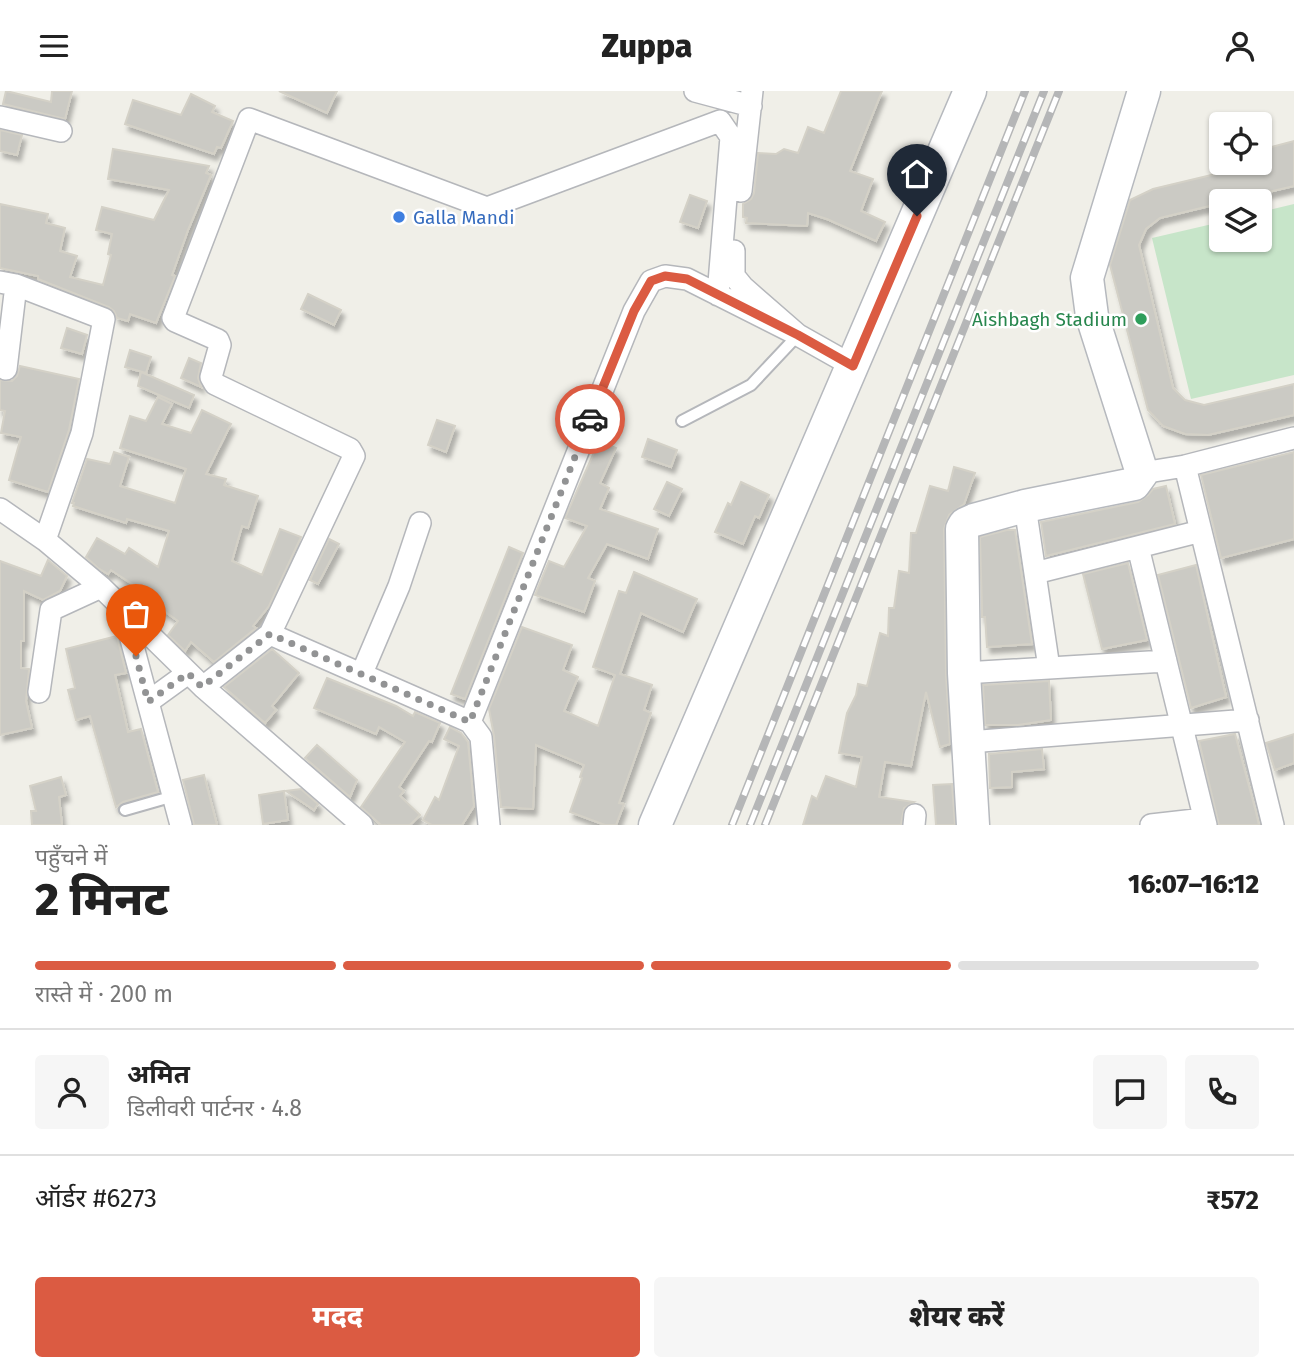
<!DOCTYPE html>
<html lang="hi">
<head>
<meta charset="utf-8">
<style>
	body { margin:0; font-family:"Fira Sans","Noto Sans Devanagari",sans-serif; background:#f6f6f6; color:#222; height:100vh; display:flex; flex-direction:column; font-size:26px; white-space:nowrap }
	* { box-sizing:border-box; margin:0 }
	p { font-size:23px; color:#767676 }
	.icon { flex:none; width:38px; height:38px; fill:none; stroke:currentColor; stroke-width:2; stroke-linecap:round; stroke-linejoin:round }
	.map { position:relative; height:734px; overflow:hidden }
	.details { display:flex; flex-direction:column; background:#fff; flex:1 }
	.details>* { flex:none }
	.controls { position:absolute; left:1209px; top:21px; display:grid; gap:14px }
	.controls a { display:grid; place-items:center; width:63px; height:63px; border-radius:7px; background:#fff; box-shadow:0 2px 5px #0004; font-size:35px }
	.pin { position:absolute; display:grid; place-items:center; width:60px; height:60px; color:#fff; margin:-72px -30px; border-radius:50% 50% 50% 0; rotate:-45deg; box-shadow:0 0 7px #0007 }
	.pin .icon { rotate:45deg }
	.courier { position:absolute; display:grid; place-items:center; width:70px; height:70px; margin:-35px; border:5px solid #db5b42; border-radius:50%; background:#fff; color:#222; box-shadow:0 2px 9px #0007 }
	.headline em { font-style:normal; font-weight:800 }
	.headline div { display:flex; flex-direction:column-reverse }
	.headline { display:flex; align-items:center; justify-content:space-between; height:119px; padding:0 35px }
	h1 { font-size:46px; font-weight:800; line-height:52px }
	.bar { display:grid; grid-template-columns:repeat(4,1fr); gap:10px 7px; align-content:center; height:84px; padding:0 35px }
	.bar i { height:9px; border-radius:5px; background:#e0e0e0 }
	.bar .current { background:#db5b42 }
	.bar p { grid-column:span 4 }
	.line { display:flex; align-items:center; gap:18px; padding:0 35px; border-top:2px solid #e0e0e0 }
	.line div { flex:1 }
	.round { display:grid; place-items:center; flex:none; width:74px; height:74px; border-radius:7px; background:#f6f6f6 }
	.primary-button { display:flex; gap:14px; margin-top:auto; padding:14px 35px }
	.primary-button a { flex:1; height:80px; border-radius:7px; background:#db5b42; color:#fff; font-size:28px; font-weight:800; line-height:80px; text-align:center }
	.primary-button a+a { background:#f6f6f6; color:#222 }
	header { display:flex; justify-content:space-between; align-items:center; height:91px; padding:0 35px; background:#fff; font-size:32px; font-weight:800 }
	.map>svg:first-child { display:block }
	.green { fill:#c7e5c9 }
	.building { fill:#cbcac4; stroke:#d4d1c7; stroke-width:2; filter:url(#shadow) }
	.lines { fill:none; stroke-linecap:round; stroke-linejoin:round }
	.lane-casing { stroke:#b5b7bb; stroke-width:14 }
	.street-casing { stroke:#b5b7bb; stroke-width:24 }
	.secondary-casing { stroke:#b6b9be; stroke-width:35 }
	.lane { stroke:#fff; stroke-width:10 }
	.street { stroke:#fff; stroke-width:21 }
	.secondary { stroke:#fff; stroke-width:32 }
	.rail-casing { stroke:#b5b6b7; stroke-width:8 }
	.rail { stroke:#fff; stroke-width:5; stroke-dasharray:16; stroke-linecap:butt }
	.done { stroke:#929394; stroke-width:7; stroke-dasharray:0 12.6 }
	.route { stroke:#db5b42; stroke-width:9 }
	.shop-dot { fill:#3f7fe0; stroke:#fff; stroke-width:2.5 }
	.leisure-dot { fill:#2e9e5b; stroke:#fff; stroke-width:2.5 }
	.labels { text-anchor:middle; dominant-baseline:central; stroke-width:5; stroke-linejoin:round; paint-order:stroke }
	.shop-label { font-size:19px; fill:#366cbe; stroke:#fff; text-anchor:start }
	.leisure-label { font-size:19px; fill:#27864d; stroke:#fff; text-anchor:end }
</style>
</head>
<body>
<header><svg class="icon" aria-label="menu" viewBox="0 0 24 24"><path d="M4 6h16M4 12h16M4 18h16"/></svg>Zuppa<svg class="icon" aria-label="person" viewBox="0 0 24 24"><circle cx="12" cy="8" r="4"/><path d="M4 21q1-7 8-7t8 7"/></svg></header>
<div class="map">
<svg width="1294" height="734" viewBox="0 0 1294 734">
	<defs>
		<filter id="shadow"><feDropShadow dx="3.5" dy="6" stdDeviation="2" flood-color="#0004"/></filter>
	</defs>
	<rect width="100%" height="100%" fill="#f0efe8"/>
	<!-- green -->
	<path class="green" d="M1294,113V284L1191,308L1152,147L1221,131L1222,149H1260V121Z"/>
	<!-- building -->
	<path class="building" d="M6,0L51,11L52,0H72L65,28L3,13Z
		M279,0H337L327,22Z
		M841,0H882L850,80L873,88L861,120L885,131L876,150L827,128L808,122L807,135L746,132L747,127L743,126V113L751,108L754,102L758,62L776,63L784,58L798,62L808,36L824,42Z
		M191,3L215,15L212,21L233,30L221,57L217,56L214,63L125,33L133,9L181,24Z
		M0,39L22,44L17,64L0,60Z
		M1294,50V95L1231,110H1222V112L1160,127L1146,138L1139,154L1173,297L1185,309L1204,314L1294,293V324L1208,344L1185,343L1163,335L1148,319L1110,174L1130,109L1153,98L1249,75L1248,72H1260V59Z
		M113,58L209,75L206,82L211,84L188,139L172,184L175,185L174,188L156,232L130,223L128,230L117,227L114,220L109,216L38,188V185L0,177V113L48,123L46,132L65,137L60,160L77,165L70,186L103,194L111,164L108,163L112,143L96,139L102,116L154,129L169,99L108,88Z
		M690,104L707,110L698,137L680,131Z
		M308,203L341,219L334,234L301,218Z
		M67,237L87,244L82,263L61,257Z
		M130,259L151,266L146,282L125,276Z
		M189,267L201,272L198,287L201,296L181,287Z
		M20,275L79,288L69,339L48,401L9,389L21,346L1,342L5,320L0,319V289L12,290L17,285Z
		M141,281L194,304L189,317L138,295Z
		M158,306L172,313L162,333L191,342L202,319L231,333L206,383L226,388L224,394L258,405L248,437L242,435L232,470L262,484L280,438L301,446L269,515L253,535L256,537L214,571L191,551L185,560L168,544L178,530L142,504L144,501L111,479L108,483L98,477L86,466L97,447L125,463L129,457L158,476L169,440L127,428L126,432L73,415L74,412H72L87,368L110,373L114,361L129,366L120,395L175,412L186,378L120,357L130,325L146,330Z
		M437,329L455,335L446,361L428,354Z
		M648,348L677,359L671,376L642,366Z
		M599,350L616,357L600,392L609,397L600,418L658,438L648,468L607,453L588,487L595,490L584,521L535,504L549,470L564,476L587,435L565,427Z
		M1294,361V448L1221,467L1201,384Z
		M954,376L975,382L964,413L949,424L944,438L946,583L950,653L940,656L926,601L911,675L885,671L879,706L914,711L904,717L901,734H803L812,705L817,708L826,685L856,696L862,666L839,662L847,622L856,604L858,593L867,595L880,542L888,545L889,517H894L899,480L909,482L911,442H916L930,395L948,400Z
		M667,391L682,398L669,425L654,418Z
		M741,391L769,404L759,427L755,425L743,453L715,441L728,412L731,414Z
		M1166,395L1175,433L1046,465L1041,431L1138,411L1148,404L1153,398Z
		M1007,439H1015L1032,553L987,556L985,526H982V519L980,446Z
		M329,448L339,453L318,493L310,489Z
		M509,456L523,462L465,608L451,603Z
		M48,469L67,485L60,500L43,509L24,500V550H21V577L29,578L26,610L32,637L0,644V470L41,485Z
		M1128,472L1147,549L1102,558L1083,483Z
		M1196,474L1226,606L1191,617L1158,484Z
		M634,481L697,508L683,541L641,522L620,583L652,594L644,619L651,622L619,712L624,713L616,734H605L570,721L582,687L580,686L584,674L536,654L533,718L501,716L494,645L489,618L522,536L572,554L563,579L578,586L564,620L598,635L615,584L593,576L619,500L626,502Z
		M117,545L126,582L115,584L128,641L141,638L158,701L123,711L116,716L90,625L76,629L68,599L75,597L66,558Z
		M272,558L299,582L272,615L276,619L265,632L224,596Z
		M327,587L396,615L413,625L415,621L440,632L432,651L429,650L399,696L404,700L400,705L420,724L410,734H381L361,716L405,651L379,636L376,643L314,617Z
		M1049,590L1051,629L1018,634H985L983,594Z
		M450,636L461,642L468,651L474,715L462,734H432L423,729L435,706L439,709L459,655L444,648Z
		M1235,643L1256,721L1259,734H1219L1199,650Z
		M1294,643V672L1275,679L1266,652Z
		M317,654L357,689L350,706L305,667Z
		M1042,658L1044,678L1012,681V696L990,697L989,663Z
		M204,684L217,734H194L183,689Z
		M61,686L66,704L59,706L62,734H32L31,720H36L30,695Z
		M952,693L955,734H936L933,694Z
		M301,698L318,713L314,719L286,700Z
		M284,700L288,729L263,733L259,704Z"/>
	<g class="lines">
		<!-- lane casing -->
		<g class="lane-casing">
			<path id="lane" d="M682,330L751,294L798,244
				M125,719L174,705"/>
		</g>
		<!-- street casing -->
		<g class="street-casing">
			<path id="street" d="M695,0L751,15
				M0,26L61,40
				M741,100L752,0
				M734,160V185L743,196L798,244L853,275
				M0,191L16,194L104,228L82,342L45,449
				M6,278L16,194
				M1185,375L1273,734
				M1142,382L1185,375L1294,347
				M1025,415L1049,577
				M0,418L45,449L101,496L203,596L362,734
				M1138,456L1206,734
				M1035,482L1201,440
				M124,522L181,734
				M270,543L470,631
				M362,582L399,495L420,432
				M964,582L1166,570
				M203,596L270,543L354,365L350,358L215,293L211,286L220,254L218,249L175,230L173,227L249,28L487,117L720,30L731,46L718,204
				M39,601L51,519L101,496
				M148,611L188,582
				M969,651L1248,629
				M489,734L481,646L470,631L634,220L651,190L665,185L687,188L798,244
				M914,734L915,724
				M1151,734L1204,728"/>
		</g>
		<!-- secondary casing -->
		<g class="secondary-casing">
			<path id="secondary" d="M655,734L970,0
				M973,734L964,582L962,438L965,433L974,429L1025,415L1134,393L1142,382L1092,225L1087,187L1144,0"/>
		</g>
		<!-- lane -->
		<use href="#lane" class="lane"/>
		<!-- street -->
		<use href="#street" class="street"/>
		<!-- secondary -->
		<use href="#secondary" class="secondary"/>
		<!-- rail casing -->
		<g class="rail-casing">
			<path id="rail" d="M732,734L1025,0
				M750,734L1044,0
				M765,734L1059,0"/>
		</g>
		<!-- rail -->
		<use href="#rail" class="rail"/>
	</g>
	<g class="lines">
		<!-- done -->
		<path class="done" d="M136,565L148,611L188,582L202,596L270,543L470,631L590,328"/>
		<!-- route -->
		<path class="route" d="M590,328L634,220L651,190L665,185L687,188L798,244L853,275L917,125"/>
	</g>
	<!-- markers -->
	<circle class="shop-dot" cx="399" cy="126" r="7"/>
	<circle class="leisure-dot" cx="1141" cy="228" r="7"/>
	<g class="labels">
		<!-- shop labels -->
		<g class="shop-label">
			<text x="413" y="126">Galla Mandi</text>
		</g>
		<!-- leisure labels -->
		<g class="leisure-label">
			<text x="1127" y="228">Aishbagh Stadium</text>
		</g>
	</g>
</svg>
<div class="controls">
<a><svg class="icon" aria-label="locate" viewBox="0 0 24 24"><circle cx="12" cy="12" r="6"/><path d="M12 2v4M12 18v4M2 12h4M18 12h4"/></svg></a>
<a><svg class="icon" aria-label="layers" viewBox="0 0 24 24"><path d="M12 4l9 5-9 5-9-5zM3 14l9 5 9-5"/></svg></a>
</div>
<div class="pin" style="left:136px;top:565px;background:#ea580c"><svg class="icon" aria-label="bag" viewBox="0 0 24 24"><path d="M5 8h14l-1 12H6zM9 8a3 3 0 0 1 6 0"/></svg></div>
<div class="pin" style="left:917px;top:125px;background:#1f2937"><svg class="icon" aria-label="home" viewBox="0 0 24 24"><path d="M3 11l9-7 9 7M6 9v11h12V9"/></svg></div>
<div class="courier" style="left:590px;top:328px"><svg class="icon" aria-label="car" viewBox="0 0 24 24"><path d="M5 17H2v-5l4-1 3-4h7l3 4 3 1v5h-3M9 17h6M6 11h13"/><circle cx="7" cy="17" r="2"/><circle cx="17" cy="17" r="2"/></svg></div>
</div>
<section class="details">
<div class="headline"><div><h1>2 मिनट</h1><p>पहुँचने में</p></div><em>16:07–16:12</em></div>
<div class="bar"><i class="current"></i><i class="current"></i><i class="current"></i><i></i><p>रास्ते में · 200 m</p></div>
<div class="line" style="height:126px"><a class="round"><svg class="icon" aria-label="person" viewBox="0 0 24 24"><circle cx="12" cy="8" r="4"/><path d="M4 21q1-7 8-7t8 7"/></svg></a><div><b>अमित</b><p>डिलीवरी पार्टनर · 4.8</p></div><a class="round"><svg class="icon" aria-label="chat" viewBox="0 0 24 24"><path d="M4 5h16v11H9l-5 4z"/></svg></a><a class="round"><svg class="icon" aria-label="phone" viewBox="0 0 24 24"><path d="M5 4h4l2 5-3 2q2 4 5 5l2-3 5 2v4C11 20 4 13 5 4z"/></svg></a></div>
<div class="line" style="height:91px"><div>ऑर्डर #6273</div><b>₹572</b></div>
<div class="primary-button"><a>मदद</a><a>शेयर करें</a></div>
</section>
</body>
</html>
